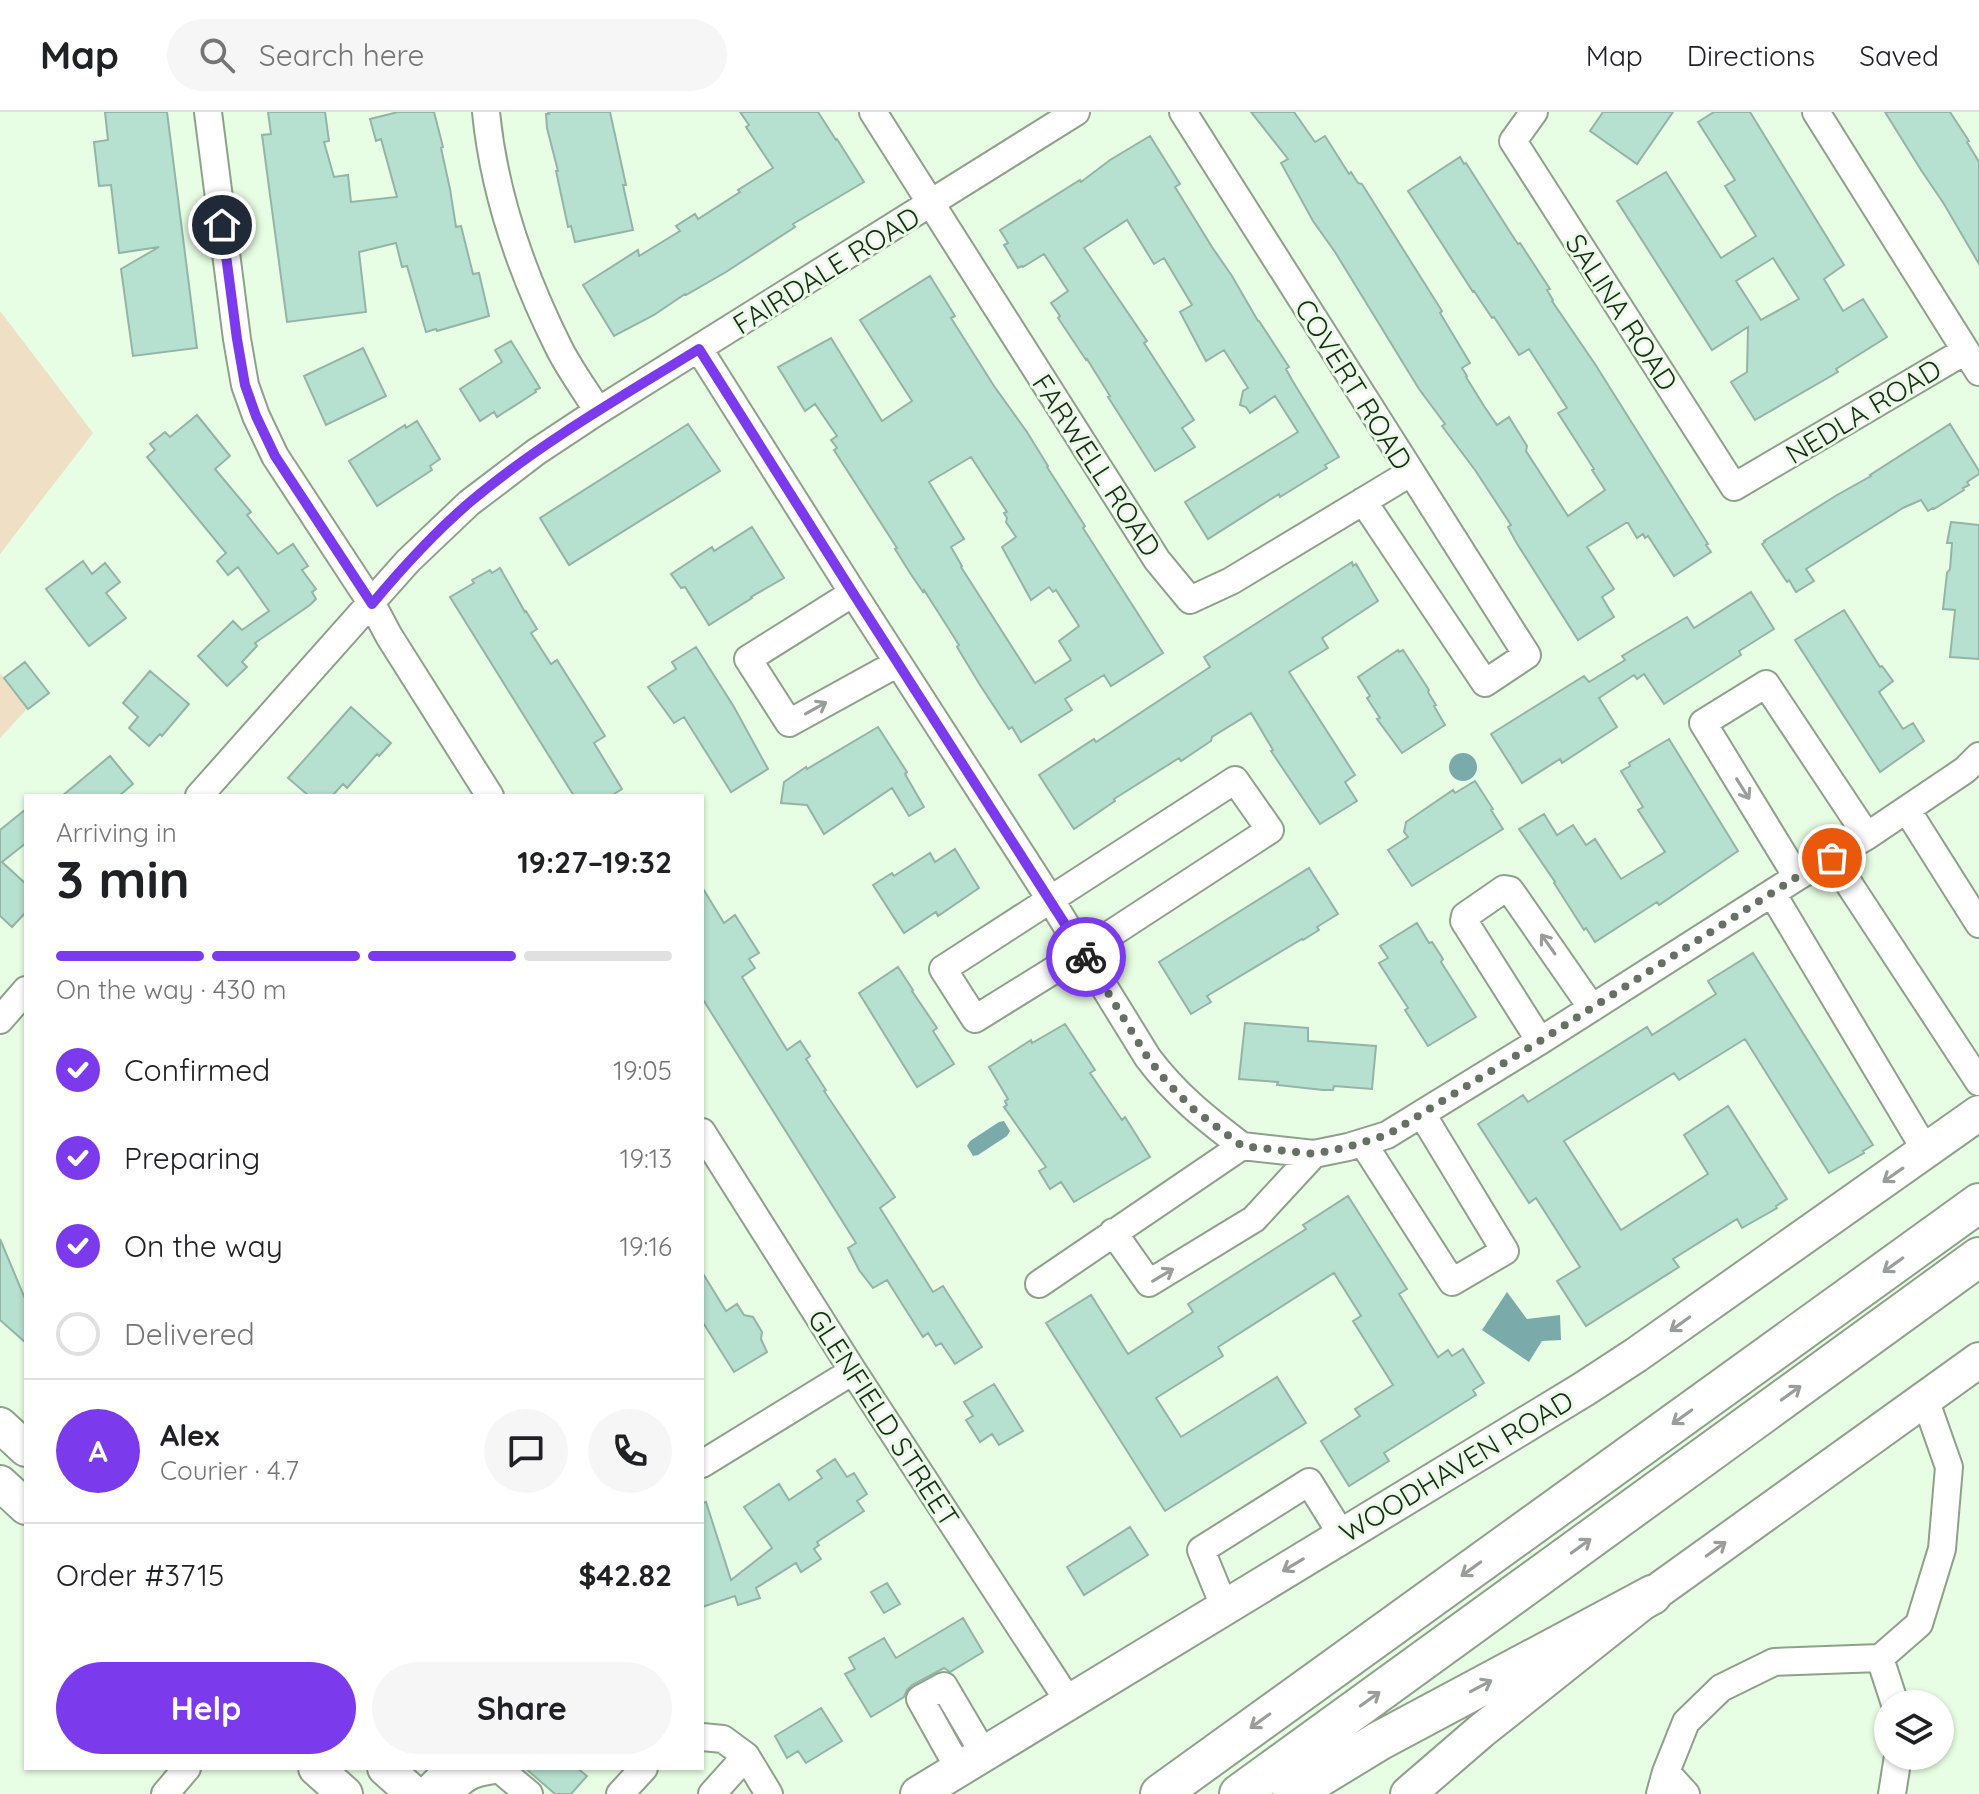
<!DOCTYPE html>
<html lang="en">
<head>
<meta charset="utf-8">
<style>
	body { margin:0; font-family:Quicksand,sans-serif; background:#f6f6f6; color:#202124; height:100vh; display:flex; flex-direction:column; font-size:30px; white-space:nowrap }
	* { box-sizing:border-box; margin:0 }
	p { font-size:26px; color:#757577 }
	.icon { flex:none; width:44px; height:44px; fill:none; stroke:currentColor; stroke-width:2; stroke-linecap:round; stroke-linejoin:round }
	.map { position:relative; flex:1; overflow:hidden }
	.side { position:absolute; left:24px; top:682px; width:680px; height:976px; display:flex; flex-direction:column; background:#fff; border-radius:0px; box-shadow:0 2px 6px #0004 }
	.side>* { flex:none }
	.controls { position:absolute; left:1874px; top:1578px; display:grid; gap:16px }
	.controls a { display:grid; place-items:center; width:80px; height:80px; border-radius:50%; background:#fff; box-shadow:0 2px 6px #0004; font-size:40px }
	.pin { position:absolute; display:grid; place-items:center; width:68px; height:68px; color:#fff; margin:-34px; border:4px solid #fff; border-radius:50%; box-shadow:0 2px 8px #0007 }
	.courier { position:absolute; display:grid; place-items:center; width:80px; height:80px; margin:-40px; border:6px solid #7c3aed; border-radius:50%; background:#fff; color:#222; box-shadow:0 2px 10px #0007 }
	.head em { font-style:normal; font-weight:800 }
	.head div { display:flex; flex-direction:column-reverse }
	.head { display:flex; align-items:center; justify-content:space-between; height:136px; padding:0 32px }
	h1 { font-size:52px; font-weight:800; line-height:60px }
	.bar { display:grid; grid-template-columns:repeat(4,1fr); gap:12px 8px; align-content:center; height:96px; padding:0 32px }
	.bar i { height:10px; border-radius:6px; background:#e0e0e0 }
	.bar .current { background:#7c3aed }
	.bar p { grid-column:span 4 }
	.line { display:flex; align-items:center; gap:20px; padding:0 32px; border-top:2px solid #e0e0e0 }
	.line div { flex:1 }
	.round { display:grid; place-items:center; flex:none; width:84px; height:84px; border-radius:42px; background:#f6f6f6 }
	ol { padding:0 32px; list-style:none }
	li { display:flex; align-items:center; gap:24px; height:88px }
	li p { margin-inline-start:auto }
	li .icon { padding:8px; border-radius:50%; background:#7c3aed; color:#fff; stroke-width:4 }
	li:last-child { color:#757577 }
	li i { width:44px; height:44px; border:4px solid #e0e0e0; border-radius:50% }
	.cta { display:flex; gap:16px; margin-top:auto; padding:16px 32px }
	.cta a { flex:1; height:92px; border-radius:48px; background:#7c3aed; color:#fff; font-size:32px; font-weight:800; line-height:92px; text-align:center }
	.cta a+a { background:#f6f6f6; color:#202124 }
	header { display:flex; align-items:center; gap:48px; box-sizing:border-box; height:112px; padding:0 40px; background:#fff; border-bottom:2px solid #e0e0e0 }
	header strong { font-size:38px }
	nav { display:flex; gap:44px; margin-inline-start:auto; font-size:28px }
	.search { width:560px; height:72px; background:#f6f6f6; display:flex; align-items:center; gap:20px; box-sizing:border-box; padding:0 28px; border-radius:44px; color:#757577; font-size:30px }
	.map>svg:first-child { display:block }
	.green { fill:#eedfc5 }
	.water { fill:#7baaab }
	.building { fill:#b6e0cf; stroke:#93b4a7; stroke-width:2; fill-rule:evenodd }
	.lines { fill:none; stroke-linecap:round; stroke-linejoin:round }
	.minor-casing { stroke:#8ea18a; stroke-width:30 }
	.major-casing { stroke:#8ea18a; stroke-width:38 }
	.highway-casing { stroke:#8ea18a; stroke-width:42 }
	.minor { stroke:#fff; stroke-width:26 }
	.major { stroke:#fff; stroke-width:34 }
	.highway { stroke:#fff; stroke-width:38 }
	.oneway { stroke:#9a9e9a }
	.done { stroke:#657263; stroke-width:8; stroke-dasharray:0 14.4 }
	.route { stroke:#7c3aed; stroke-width:10 }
	.labels { text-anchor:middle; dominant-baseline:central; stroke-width:6; stroke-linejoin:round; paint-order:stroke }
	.street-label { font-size:28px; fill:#1f271e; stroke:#e8fee4 }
</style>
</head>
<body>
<header>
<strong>Map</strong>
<div class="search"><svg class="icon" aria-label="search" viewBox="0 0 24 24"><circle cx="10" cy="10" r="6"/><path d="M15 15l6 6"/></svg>Search here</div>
<nav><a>Map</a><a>Directions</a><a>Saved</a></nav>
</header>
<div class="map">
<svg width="1979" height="1682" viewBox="0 0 1979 1682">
	<rect width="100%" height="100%" fill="#e8fee4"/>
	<!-- green -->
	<path class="green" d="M0,199L93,321L0,442Z
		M0,561L27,597L0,626Z"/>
	<!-- water -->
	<path class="water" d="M1449 655a14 14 0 1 1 28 0a14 14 0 1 1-28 0Z
		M1004,1009L1010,1019L1007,1024L978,1043L973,1044L967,1034L970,1029L999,1010Z
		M1507,1180L1527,1207L1560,1203L1561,1228L1542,1229L1529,1250L1482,1218Z"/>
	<!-- building -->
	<path class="building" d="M105,0H167L197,236L133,244L121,157L159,135L119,141L111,73L99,74L94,30L108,28Z
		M268,0H325L329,29L324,30L334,65L348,63L351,90L397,85L381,27L376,29L370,7L398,0H434L443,35L441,36L450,77L456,115L461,114L473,162L479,161L489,204L437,219L436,217L426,220L407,154L402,155L396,131L359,140L366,200L287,210L262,23L271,22Z
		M548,0H610L626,73H623L633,118L575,130L571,114L568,115L556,59H558L547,16L546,2H549Z
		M740,0H818L836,28L837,27L864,70L793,112L795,115L726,160L686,183L685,182L654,203L614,224L583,173L638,138L639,144L680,119L676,114L695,102L698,107L740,80L738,78L773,56L746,15L749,13Z
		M1251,0H1294L1315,30L1325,24L1349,62L1351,60L1358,71L1362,72L1442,199L1440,201L1470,251L1462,256L1467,264L1466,265L1484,294L1497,313L1509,305L1527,334L1526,339L1568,404L1605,378L1592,358L1594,357L1558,301L1567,296L1529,237L1519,243L1494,205L1492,206L1474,179L1473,180L1408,79L1460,45L1464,52L1466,51L1512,123L1518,132L1520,131L1550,177L1547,178L1553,188L1552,189L1595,252L1691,405L1708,432L1706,433L1711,440L1674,464L1648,424L1645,426L1643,422L1637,426L1628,411H1626L1587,435L1614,477L1602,485L1614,505L1578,528L1516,430L1508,415L1511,413L1475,358L1442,314L1445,312L1419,277L1335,140L1313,109L1281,51L1288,47Z
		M1603,0H1673L1637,52L1590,19Z
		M1714,0H1750L1844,153L1824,167L1843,199L1863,187L1887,225L1836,257L1838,260L1755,308L1731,270L1747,260L1748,215L1712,238L1617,89L1666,60L1721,146L1756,124L1725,74L1735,68L1698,10ZM1773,146L1799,187L1761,208L1736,169Z
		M1885,0H1950L1969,29L1967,30L1979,50V152L1944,92L1921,58Z
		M1150,24L1180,72L1175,75L1212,135L1232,164L1258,209H1259L1289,255L1286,257L1292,268L1339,345L1325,353L1327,356L1280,385L1279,382L1208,427L1185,390L1298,320L1275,284L1250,301L1246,295L1240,293L1243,279L1248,276L1224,238L1206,249L1180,200L1192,193L1164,146L1154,152L1127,108L1084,136L1147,229L1144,231L1194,308L1182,316L1195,335L1155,359L1108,285L1110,284L1087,247L1086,248L1058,206L1060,204L1051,191L1068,179L1044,142L1023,155L1022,154L1018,156L1004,133L1008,131L1000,118L1080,68L1081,70L1110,48Z
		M930,164L955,204L951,206L994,274L1027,320L1048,354L1047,355L1085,414L1083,416L1163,541L1111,574L1104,563L1065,587L1072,598L1021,630L1012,615L1009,617L980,573L957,535L959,533L924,478L923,480L910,461L895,437L897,436L834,338L837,336L831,328L837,324L815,292L805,299L778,255L831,226L882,309L912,289L860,208ZM971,345L1007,400L1004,401L1007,406L1006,410L1016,425L1002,435L1031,488L1049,475L1053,480L1056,478L1079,514L1059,529L1071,548L1035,571L961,455L962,454L951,435L964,427L929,370Z
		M511,229L540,276L535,278L536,280L497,305L494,300L480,309L460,277L502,250L495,238Z
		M363,236L386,284L326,313L304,264Z
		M197,303L230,344L215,357L251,400L247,403L278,442L293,432L308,454L302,458L316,477L312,480L316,487L310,493L255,531L257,534L242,550L247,555L227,574L198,544L233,509L242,518L269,499L238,455L228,463L217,449L226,441L147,345L155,338L150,332L165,320L170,325Z
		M417,309L440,347L430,354L432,358L377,394L349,349L405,313L406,316Z
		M688,312L720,359L569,453L540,406Z
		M1950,312L1979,359V362L1967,370L1969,373L1963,376L1964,378L1934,397L1933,396L1928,399L1921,388L1903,396L1806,457L1814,469L1796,480L1789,468L1787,470L1762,432L1765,430L1764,429L1837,383L1871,364L1870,363Z
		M1951,410L1979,413V547L1950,545L1955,498L1943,497L1947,461L1950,457L1952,431H1947Z
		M752,415L784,466L751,485L752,486L709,513L685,475L681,476L671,462L712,435L714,439Z
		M83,449L92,462L105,451L120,470L106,481L126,506L89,534L46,477Z
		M1352,450L1353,454L1356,452L1378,489L1322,526L1328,536L1289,560L1355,663L1345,670L1357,689L1320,712L1271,639L1273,638L1251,601L1212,625L1211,629L1181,649L1179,646L1114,687L1115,689L1074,717L1039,663L1094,627L1096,630L1210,555L1204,545Z
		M500,456L525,500L526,499L537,517L531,521L551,552L557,548L605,624L594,631L622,677L611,684H574L450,485L474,471L472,468L490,458L492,461Z
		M1751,480L1774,517L1739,539L1741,543L1664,592L1644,562L1637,567L1634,563L1599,586L1617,615L1562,651L1560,647L1522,671L1491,622L1584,564L1589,570L1625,548L1622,544L1687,505L1694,516Z
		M1844,498L1880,555L1882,554L1893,569L1879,580L1903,617L1913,611L1924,629L1880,660L1795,528Z
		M696,535L734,595L768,657L731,680L684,605L674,611L648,575L676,557L672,550Z
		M1398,538L1399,540L1403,538L1429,578L1428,580L1436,593L1434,594L1445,613L1402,641L1377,607L1380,606L1367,586L1370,584L1358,565Z
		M25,550L49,581L28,597L4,566Z
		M150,559L189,592L162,624L160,622L149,634L129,616L138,605L123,591Z
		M351,595L391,631L379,644L377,642L347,676L343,672L332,684H309L288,666Z
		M878,615L907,660L905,662L924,695L909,704L892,676L824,722L807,693L781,691L784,670L806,655L807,657Z
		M1669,627L1738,739L1659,793L1657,790L1595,830L1586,816L1584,818L1554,771L1555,770L1519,717L1544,702L1557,723L1573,713L1586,733L1595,727L1621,767L1665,740L1638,698L1643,695L1621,659L1630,654L1629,651Z
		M110,644L133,672L119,684H62Z
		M1475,669L1493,697L1491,698L1503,717L1412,774L1388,738L1408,725L1404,720L1406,710L1453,678L1455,681Z
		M26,697V731L2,750L26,772V800L12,815L0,804V718Z
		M955,737L979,776L938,804L936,800L904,821L873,773L892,761L894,764L930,741L935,750Z
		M1309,756L1338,802L1317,815L1319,818L1303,828L1302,827L1207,884L1211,890L1191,902L1159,850Z
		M702,775L724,811L735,803L759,841L749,847L755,856L742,865L787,938L800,929L810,944L806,947L826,978L824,979L895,1085L880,1096L933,1180L943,1174L982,1235L955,1252L941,1231L936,1234L928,1221L923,1225L887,1168L873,1176L859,1158L848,1136L856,1131L702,886Z
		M1417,811L1429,831L1432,830L1443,847L1441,850L1476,905L1428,934L1405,898L1408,896L1379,851L1388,846L1380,834Z
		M1753,841L1873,1033L1863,1039L1864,1041L1829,1061L1745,927L1679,968L1674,961L1564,1029L1621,1118L1708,1062L1684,1023L1728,994L1787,1087L1776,1094L1777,1096L1742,1116L1737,1107L1673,1147L1679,1155L1586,1214L1557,1169L1580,1155L1536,1086L1529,1091L1478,1012L1523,983L1528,990L1647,915L1652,923L1716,882L1708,869Z
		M898,855L913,878L912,879L937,916L933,919L954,952L917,975L859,881Z
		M1245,911L1308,916V929L1376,934L1372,977L1334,974L1333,978H1323L1277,973L1278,970L1239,967Z
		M1065,912L1095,958L1090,961L1122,1008L1125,1005L1150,1045L1074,1090L1061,1070L1050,1077L1039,1059L1046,1055L1004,995L1007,993L1005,989L1008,987L989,955L1031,928L1032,931Z
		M1348,1084L1407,1177L1399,1182L1438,1245L1448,1238L1452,1244L1463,1237L1484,1271L1473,1278L1476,1283L1384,1341L1389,1349L1349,1374L1321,1329L1360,1304L1355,1297L1393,1273L1353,1209L1361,1204L1334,1161L1218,1235L1223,1244L1156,1286L1181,1325L1277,1265L1306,1311L1165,1399L1046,1211L1091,1183L1128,1242L1193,1200L1188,1192L1306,1117L1303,1113Z
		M0,1127L26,1189V1231L0,1208Z
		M702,1160L726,1199L737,1192L744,1203L753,1205L762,1220L761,1227L767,1240L734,1260L702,1209Z
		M994,1272L1023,1319L999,1333L992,1322L980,1330L966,1308L973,1304L964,1290Z
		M835,1347L847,1365L854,1361L867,1382L857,1389L864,1399L817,1430L819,1433L814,1437L821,1447L801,1460L796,1451L756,1476L760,1486L738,1493L735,1484L702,1495V1391L706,1390L731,1468L772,1436L744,1395L779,1372L789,1388L822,1366L817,1359Z
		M1130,1415L1148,1443L1084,1483L1067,1455Z
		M887,1471L900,1492L884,1501L871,1480Z
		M963,1506L983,1540L950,1560L944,1556L912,1573L907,1578L904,1585L871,1605L845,1562L855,1557L849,1546L884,1526L896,1546Z
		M821,1596L842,1629L806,1651L798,1639L787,1646L775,1624Z
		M525,1656H577L587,1664L571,1682H555Z"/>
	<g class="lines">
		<!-- minor casing -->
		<g class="minor-casing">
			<path id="minor" d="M208,0L237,227L245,273L256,304L275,344L372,492L389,524L490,684
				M486,0C494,82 522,162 559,236C570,258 585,278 598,299
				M873,0L1157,448L1190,488L1231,469L1410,361
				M1183,0L1527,543L1485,571L1363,389
				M1534,0L1513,29L1734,375L1965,239
				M1816,0L1979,260
				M699,237L853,481L1050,787L1148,946C1176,983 1205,1006 1242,1034
				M853,481L748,547L789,611L898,551
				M1235,668L1270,718L1083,840L975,907L943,857Z
				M199,684L408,449L469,391L536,340L598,299L1076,0
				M1907,698L1979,812
				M1832,746L1979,970
				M1797,765L1703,611L1766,572L1867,724
				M1772,781L1926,1039
				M0,908L26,878
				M1540,929L1464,809L1465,804L1504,777L1510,778L1592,896
				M702,1020L853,1259L1069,1590
				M1363,1031L1452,1170L1505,1139L1422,1002
				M1242,1034L1314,1042L1348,1035L1387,1023L1540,929L1797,765L1867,724L1965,658L1979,644
				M1113,1120L1149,1171L1254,1107L1314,1042
				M1039,1172L1242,1034
				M702,1352L853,1259
				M1224,1494L1201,1438L1309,1370L1342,1423
				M1880,1546L1895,1592
				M702,1625L723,1627L746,1644L769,1682
				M498,1656L529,1682
				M959,1657L920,1587L944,1574L984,1642
				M1666,1660L1686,1682
				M165,1682L187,1656
				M423,1682L449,1656
				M450,1682C465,1663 476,1660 500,1657
				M620,1682L644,1656
				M712,1682L746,1644
				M1660,1682L1666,1660L1686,1610L1721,1576L1774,1550L1880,1546L1919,1512L1942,1437L1949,1355L1925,1287
				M1892,1682L1898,1644"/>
		</g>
		<!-- major casing -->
		<g class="major-casing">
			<path id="major" d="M0,1313L26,1337
				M0,1371L26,1395
				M316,1656L345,1682
				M385,1656L414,1682
				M918,1682L1584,1277L1636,1243L1979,1001
				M1408,1682L1481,1619L1652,1483L1979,1248"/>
		</g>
		<!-- highway casing -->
		<g class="highway-casing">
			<path id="highway" d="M1160,1682L1979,1091
				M1239,1682L1979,1145
				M1292,1682L1379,1629L1652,1483"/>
		</g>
		<!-- minor -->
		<use href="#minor" class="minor"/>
		<!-- major -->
		<use href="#major" class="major"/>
		<!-- highway -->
		<use href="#highway" class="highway"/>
	</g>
	<!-- one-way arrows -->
	<defs><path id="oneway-shaft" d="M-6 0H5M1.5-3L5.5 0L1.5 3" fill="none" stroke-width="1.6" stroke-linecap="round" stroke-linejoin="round" transform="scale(2)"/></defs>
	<g class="oneway">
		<use href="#oneway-shaft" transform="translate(816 596) rotate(-29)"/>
		<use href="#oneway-shaft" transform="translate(1743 677) rotate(58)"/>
		<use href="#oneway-shaft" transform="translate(1548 832) rotate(-125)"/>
		<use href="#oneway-shaft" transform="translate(1893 1063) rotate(145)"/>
		<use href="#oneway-shaft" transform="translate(1893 1153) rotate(144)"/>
		<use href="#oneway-shaft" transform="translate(1163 1163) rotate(-31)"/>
		<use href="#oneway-shaft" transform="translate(1680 1212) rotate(144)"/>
		<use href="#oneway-shaft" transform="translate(1791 1281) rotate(-36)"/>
		<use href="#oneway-shaft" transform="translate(1682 1305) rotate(144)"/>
		<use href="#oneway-shaft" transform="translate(1581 1434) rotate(-36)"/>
		<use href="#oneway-shaft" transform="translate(1716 1437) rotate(-36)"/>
		<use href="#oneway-shaft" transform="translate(1293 1453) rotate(149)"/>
		<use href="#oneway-shaft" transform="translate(1471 1457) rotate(144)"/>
		<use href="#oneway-shaft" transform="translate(1481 1574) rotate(-28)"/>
		<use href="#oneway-shaft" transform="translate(1370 1587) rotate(-36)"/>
		<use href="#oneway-shaft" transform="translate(1260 1609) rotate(144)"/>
	</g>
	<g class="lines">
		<!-- done -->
		<path class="done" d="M1086,845L1148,946L1166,969L1192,996L1242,1034L1314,1042L1348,1035L1387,1023L1540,929L1797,765L1832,746"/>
		<!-- route -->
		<path class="route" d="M222,113L237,227L245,273L256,304L275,344L372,492C402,456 434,421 470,390C540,331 621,285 699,237L853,481L1086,845"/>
	</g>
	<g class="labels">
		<!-- street labels -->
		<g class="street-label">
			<text transform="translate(826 158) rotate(-32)">FAIRDALE ROAD</text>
			<text transform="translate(1622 200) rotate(57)">SALINA ROAD</text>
			<text transform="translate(1354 272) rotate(58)">COVERT ROAD</text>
			<text transform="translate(1863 299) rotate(-31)">NEDLA ROAD</text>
			<text transform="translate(1097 353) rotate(57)">FARWELL ROAD</text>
			<text transform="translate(884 1306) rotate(57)">GLENFIELD STREET</text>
			<text transform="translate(1456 1354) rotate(-31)">WOODHAVEN ROAD</text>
		</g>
	</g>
</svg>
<div class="controls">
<a><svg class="icon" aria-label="layers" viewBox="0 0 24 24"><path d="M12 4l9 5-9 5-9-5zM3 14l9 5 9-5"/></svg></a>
</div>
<div class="pin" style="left:1832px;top:746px;background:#ea580c"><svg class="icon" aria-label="bag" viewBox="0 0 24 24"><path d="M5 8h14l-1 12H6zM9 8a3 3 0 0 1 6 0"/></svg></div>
<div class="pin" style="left:222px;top:113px;background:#1f2937"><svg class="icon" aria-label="home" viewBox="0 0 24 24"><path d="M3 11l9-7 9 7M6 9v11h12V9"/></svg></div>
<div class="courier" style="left:1086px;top:845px"><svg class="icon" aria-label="bike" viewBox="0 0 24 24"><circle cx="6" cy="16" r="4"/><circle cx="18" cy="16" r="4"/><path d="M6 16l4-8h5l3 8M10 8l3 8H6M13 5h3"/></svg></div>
<section class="side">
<div class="head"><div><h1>3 min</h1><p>Arriving in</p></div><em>19:27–19:32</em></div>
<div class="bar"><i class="current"></i><i class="current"></i><i class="current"></i><i></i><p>On the way · 430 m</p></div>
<ol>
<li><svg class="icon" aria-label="check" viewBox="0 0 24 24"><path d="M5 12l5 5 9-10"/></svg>Confirmed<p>19:05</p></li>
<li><svg class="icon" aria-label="check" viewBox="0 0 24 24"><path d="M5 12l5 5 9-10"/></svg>Preparing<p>19:13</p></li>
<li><svg class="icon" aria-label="check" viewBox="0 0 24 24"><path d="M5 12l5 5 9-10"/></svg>On the way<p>19:16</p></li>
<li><i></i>Delivered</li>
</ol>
<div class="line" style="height:144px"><b class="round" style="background:#7c3aed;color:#fff">A</b><div><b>Alex</b><p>Courier · 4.7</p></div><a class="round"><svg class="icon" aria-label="chat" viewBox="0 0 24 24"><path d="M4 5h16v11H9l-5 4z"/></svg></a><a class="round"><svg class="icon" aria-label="phone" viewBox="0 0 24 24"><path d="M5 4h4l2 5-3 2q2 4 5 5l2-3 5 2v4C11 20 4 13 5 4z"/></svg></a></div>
<div class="line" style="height:104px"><div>Order #3715</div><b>$42.82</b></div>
<div class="cta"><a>Help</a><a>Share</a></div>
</section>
</div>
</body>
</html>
